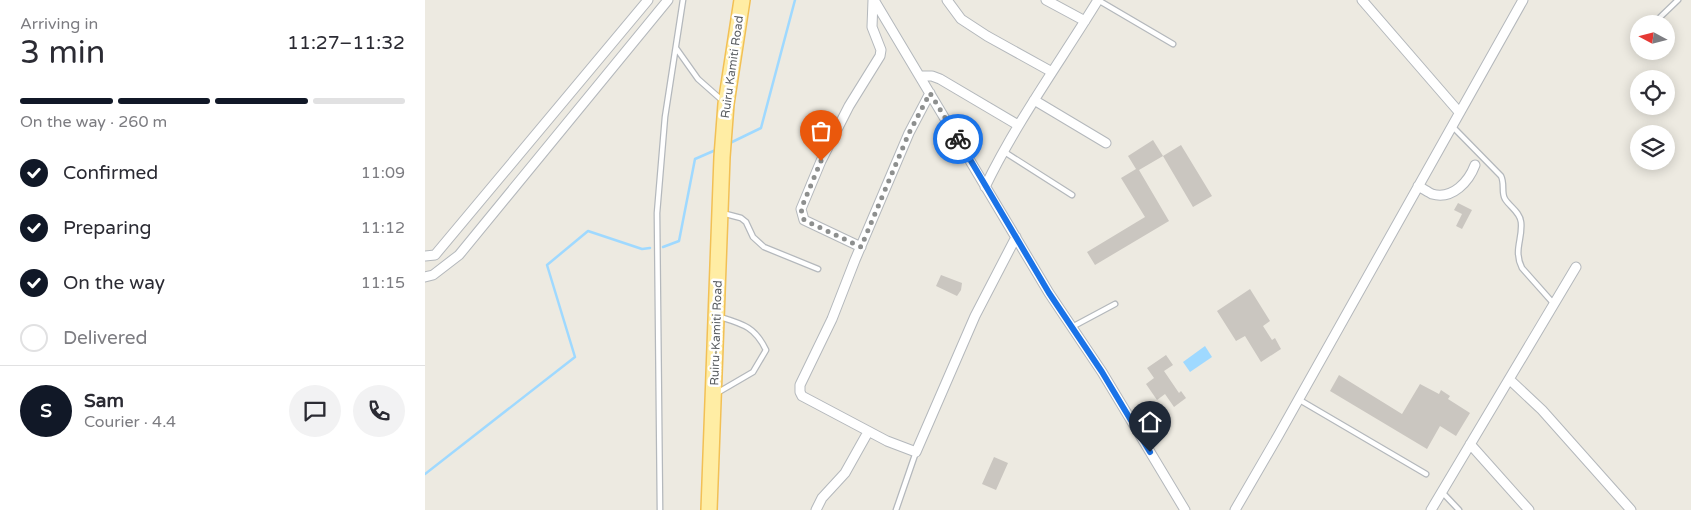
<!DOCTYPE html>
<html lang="en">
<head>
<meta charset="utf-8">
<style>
	body { margin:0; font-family:"Varela Round",sans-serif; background:#f2f2f3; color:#2b2b33; height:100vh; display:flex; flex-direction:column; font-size:19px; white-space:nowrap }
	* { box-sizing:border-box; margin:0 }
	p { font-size:16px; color:#7c7c81 }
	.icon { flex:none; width:28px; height:28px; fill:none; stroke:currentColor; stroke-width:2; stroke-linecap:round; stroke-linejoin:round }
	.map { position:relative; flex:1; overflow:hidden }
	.details { display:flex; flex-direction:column; background:#fff; width:425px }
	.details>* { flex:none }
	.needle { width:32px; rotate:277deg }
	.fabs { position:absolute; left:1205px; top:15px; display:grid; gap:10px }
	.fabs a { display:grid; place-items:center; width:45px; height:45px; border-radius:50%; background:#fff; box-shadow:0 2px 12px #0003; font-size:25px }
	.pin { position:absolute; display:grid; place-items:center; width:42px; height:42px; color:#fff; margin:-51px -21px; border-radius:50% 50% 50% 0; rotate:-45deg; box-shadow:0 0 5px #0007 }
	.pin .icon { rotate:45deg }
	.courier { position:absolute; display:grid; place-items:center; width:50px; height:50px; margin:-25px; border:4px solid #1a73e8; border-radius:50%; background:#fff; color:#222; box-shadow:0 1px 6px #0007 }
	.head em { font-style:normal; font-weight:600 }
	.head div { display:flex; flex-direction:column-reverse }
	.head { display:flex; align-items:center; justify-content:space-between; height:85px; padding:0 20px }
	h1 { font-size:32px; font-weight:600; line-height:38px }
	.bar { display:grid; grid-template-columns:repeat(4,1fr); gap:8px 5px; align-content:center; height:60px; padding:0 20px }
	.bar i { height:6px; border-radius:4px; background:#e1e1e2 }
	.bar .on { background:#111827 }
	.bar p { grid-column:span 4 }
	.line { display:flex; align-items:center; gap:12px; padding:0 20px; border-top:1px solid #e1e1e2 }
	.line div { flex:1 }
	.round { display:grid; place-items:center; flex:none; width:52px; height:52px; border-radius:26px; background:#f2f2f3 }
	ol { padding:0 20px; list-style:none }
	li { display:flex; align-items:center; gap:15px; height:55px }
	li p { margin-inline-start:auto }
	li .icon { padding:5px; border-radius:50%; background:#111827; color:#fff; stroke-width:4 }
	li:last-child { color:#7c7c81 }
	li i { width:28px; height:28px; border:2px solid #e1e1e2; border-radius:50% }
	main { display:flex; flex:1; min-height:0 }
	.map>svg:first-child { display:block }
	.water { fill:#9fd9ff }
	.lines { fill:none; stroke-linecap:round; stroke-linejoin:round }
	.stream { stroke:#9fd9ff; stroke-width:2.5 }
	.building { fill:#cac6c0 }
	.service-casing { stroke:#b4b8bc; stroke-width:7 }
	.minor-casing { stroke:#b4b8bc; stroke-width:11 }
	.primary-casing { stroke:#f2c055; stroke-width:18 }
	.service { stroke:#fff; stroke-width:4.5 }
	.minor { stroke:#fff; stroke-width:9 }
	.primary { stroke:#ffeda4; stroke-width:15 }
	.done { stroke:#8d8f8e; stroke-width:5; stroke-dasharray:0 9 }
	.route { stroke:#1a73e8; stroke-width:6 }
	.labels { text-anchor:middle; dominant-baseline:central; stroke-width:5; stroke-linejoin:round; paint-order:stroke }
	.street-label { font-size:12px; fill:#5a5e62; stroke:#fff }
</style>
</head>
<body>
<main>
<section class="details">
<div class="head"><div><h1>3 min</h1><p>Arriving in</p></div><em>11:27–11:32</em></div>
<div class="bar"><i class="on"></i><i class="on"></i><i class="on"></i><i></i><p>On the way · 260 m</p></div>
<ol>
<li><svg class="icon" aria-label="check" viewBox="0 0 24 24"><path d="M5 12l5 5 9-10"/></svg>Confirmed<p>11:09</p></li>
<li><svg class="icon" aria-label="check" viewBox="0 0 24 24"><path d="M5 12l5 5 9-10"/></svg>Preparing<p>11:12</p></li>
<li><svg class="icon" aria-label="check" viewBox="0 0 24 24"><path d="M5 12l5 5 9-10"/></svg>On the way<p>11:15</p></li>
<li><i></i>Delivered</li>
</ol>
<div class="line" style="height:90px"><b class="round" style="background:#111827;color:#fff">S</b><div><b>Sam</b><p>Courier · 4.4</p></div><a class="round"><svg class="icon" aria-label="chat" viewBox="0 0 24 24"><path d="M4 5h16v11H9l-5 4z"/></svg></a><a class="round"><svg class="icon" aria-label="phone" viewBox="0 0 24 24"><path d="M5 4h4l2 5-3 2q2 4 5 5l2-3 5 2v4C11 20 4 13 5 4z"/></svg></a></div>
</section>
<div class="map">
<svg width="1266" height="510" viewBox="0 0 1266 510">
	<rect width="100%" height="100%" fill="#edeae1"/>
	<!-- water -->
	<path class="water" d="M780,346L787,357L765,372L758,362Z"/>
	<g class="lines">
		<!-- stream -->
		<path class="stream" d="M305,143L336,128L370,0
			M238,247L254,241L270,159L293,149
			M0,474L150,357L122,265L163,231L217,249L225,248"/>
	</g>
	<!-- building -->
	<path class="building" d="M728,140L738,156L714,170L744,221L670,265L662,252L720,217L696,178L711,169L703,156Z
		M756,145L787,196L768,207L738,156Z
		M1033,203L1047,210L1037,229L1031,226L1037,214L1029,210Z
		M516,275L537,283L536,290L532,296L511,286Z
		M825,289L845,321L838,326L847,340L850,338L856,349L836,362L820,336L811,341L792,311Z
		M741,355L748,365L739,371L754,393L756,391L761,398L749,407L740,394L732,400L721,384L729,378L722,368Z
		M914,375L977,414L995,384L1014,394L1016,390L1025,396L1023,399L1045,413L1031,436L1015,426L1002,449L905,391Z
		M569,457L583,463L571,490L557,484Z"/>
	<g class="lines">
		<!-- service casing -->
		<g class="service-casing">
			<path id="service" d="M673,0L748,44
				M1228,24L1253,0
				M251,48L273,79L299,102
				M1028,127L1076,176C1080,184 1076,192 1080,199C1085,207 1095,212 1096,222C1098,239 1088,250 1097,268L1129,304
				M578,151L647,195
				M297,213L316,218L321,222L328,237L339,247L393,269
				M647,327L690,304
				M292,393L328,372L341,350C330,327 318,324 295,317
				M873,399L1001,474
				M1017,492L1034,510
				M235,510L232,213L240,117L258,0
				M471,510L491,452"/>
		</g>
		<!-- minor casing -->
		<g class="minor-casing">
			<path id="minor" d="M449,0L624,293L677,372L760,510
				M522,0L536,19L562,36L627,72
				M621,0L660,21
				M937,0L1034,112
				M495,76H507L515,79L593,125
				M505,93L484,133L430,260L407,319L375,385V392L377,396L462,441L491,452L550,316L591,237
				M609,100L681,143
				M993,186C997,188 1003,192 1007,194C1028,200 1044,181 1050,165
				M560,187C592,121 635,62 673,0
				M436,247L379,220L376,209L396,161L424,106L455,56L456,50L447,27L448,0
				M0,256L10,255L223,0
				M0,277L8,275L34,255L243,0
				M1084,379L1117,410L1206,510
				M1045,444L1104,510
				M391,510L397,498L420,473L443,432
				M810,510L853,436L1098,0
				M1006,510L1151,267"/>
		</g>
		<!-- primary casing -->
		<g class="primary-casing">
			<path id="primary" d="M284,510L297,157L301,104L317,0"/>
		</g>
		<!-- service -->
		<use href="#service" class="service"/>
		<!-- minor -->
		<use href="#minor" class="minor"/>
		<!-- primary -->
		<use href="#primary" class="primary"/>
	</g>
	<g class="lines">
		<!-- done -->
		<path class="done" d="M396,161L376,209L379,220L436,247L484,133L505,93L533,139"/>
		<!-- route -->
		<path class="route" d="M533,139L624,293L677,372L725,452"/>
	</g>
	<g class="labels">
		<!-- street labels -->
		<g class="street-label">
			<text transform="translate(307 67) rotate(-82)">Ruiru Kamiti Road</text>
			<text transform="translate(291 333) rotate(-88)">Ruiru-Kamiti Road</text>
		</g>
	</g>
</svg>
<div class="fabs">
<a><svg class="needle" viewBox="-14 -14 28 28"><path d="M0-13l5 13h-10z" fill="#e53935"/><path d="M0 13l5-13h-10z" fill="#7c7c81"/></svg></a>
<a><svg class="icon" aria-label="locate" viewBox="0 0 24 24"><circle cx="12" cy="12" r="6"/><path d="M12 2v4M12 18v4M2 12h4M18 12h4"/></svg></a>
<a><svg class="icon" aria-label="layers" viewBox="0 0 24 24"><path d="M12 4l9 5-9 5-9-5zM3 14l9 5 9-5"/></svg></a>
</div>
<div class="pin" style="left:396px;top:161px;background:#ea580c"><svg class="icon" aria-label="bag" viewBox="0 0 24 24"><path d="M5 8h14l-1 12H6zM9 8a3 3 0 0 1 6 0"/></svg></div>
<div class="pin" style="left:725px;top:452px;background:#1f2937"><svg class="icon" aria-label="home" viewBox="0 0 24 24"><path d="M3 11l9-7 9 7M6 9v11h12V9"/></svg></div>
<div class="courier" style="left:533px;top:139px"><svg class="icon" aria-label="bike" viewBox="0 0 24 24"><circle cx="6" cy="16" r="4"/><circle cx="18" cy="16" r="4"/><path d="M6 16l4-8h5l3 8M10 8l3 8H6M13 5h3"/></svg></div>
</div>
</main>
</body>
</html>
